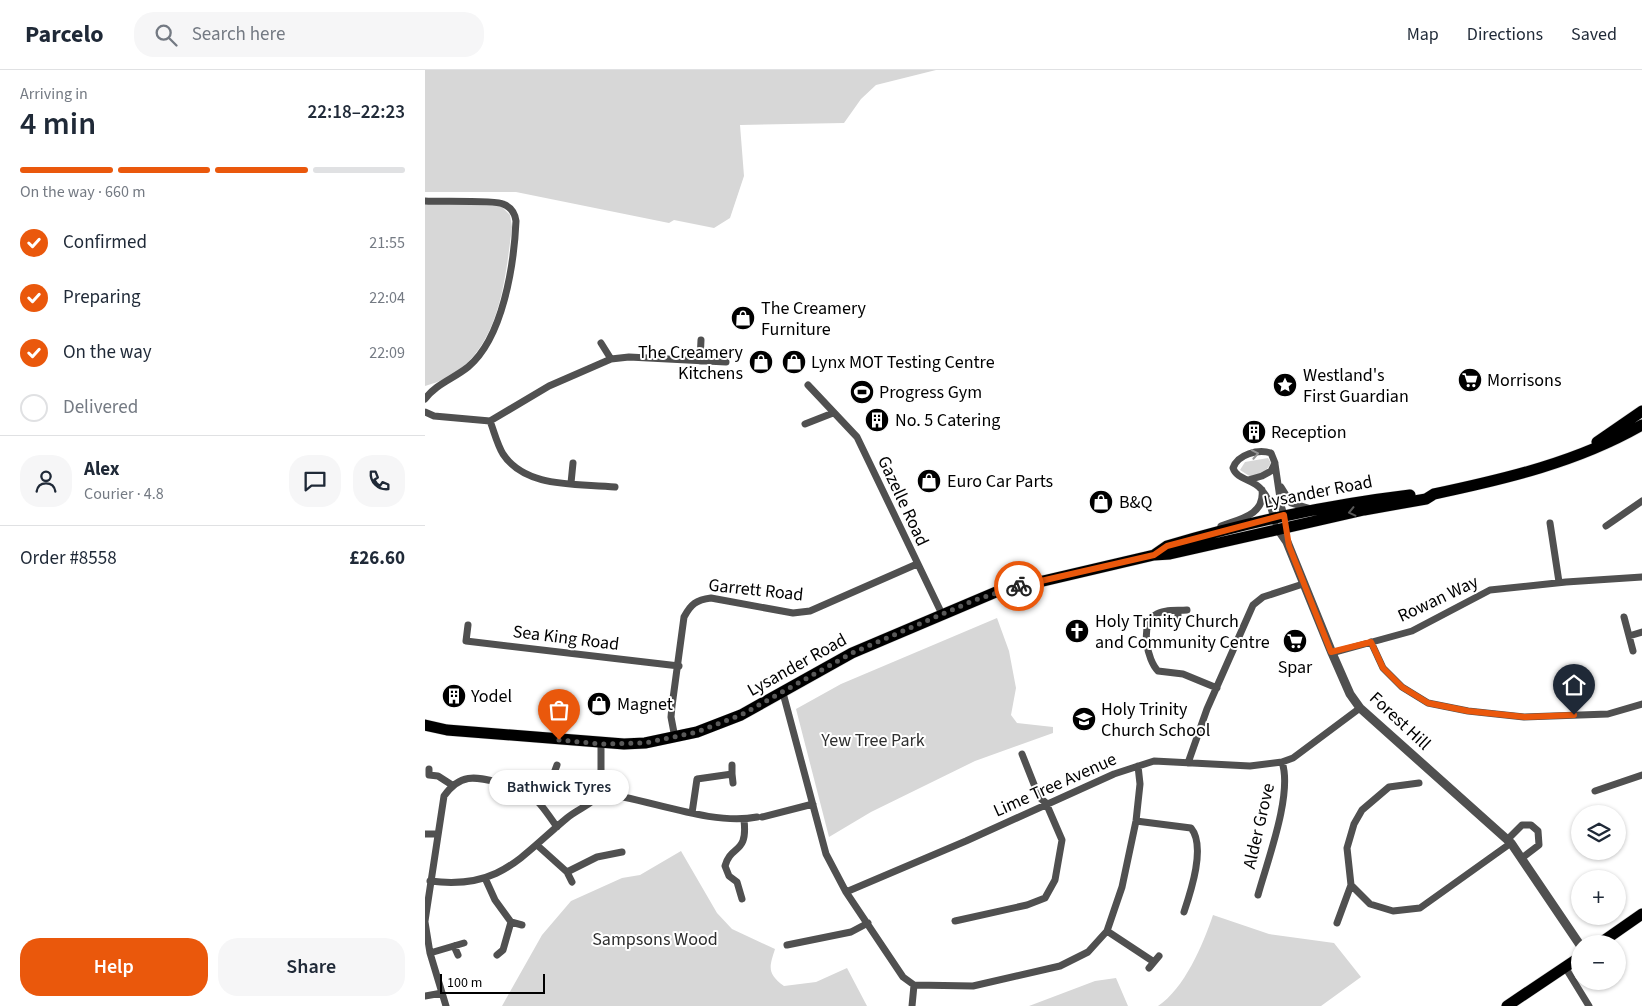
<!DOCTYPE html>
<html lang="en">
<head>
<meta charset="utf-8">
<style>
	body { margin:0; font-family:"Source Sans 3",sans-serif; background:#f6f6f7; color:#1f2937; height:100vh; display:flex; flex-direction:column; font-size:19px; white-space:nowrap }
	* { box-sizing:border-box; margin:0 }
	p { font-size:16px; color:#747a83 }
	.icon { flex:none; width:28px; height:28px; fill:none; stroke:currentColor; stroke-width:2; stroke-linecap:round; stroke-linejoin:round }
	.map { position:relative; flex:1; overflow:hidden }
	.drawer { display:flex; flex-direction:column; background:#fff; width:425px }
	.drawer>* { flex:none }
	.buttons { position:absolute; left:1146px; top:735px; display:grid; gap:10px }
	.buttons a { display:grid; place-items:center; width:55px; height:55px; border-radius:50%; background:#fff; box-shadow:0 1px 4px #0004; font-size:25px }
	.scale { position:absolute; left:15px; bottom:12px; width:105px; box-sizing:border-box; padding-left:5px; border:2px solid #000; border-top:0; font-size:14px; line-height:18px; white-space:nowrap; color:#000; -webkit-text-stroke:4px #fff; paint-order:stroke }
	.pin { position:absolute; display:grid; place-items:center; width:42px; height:42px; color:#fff; margin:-51px -21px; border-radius:50% 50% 50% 0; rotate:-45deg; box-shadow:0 0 5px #0007 }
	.pin .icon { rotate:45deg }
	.courier { position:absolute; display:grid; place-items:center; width:50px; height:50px; margin:-25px; border:4px solid #ea580c; border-radius:50%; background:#fff; color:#222; box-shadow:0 1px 6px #0007 }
	.bubble { position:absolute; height:35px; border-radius:18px; background:#fff; box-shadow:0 1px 4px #0004; font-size:16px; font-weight:600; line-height:35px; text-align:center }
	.headline em { font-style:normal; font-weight:600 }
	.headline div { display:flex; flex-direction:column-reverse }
	.headline { display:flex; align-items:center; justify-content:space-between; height:85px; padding:0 20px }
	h1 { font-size:32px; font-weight:600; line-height:38px }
	.bar { display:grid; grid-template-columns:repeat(4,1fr); gap:8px 5px; align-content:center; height:60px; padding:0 20px }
	.bar i { height:6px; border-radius:4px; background:#e0e1e3 }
	.bar .selected { background:#ea580c }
	.bar p { grid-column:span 4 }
	.line { display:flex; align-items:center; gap:12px; padding:0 20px; border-top:1px solid #e0e1e3 }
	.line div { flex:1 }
	.round { display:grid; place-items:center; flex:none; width:52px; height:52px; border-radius:20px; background:#f6f6f7 }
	ol { padding:0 20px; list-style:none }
	li { display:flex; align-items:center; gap:15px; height:55px }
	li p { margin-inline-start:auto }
	li .icon { padding:5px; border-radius:50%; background:#ea580c; color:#fff; stroke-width:4 }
	li:last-child { color:#747a83 }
	li i { width:28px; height:28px; border:2px solid #e0e1e3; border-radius:50% }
	.primary-button { display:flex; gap:10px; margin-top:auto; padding:10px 20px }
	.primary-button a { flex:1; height:58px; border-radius:20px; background:#ea580c; color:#fff; font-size:20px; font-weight:600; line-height:58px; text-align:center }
	.primary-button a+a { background:#f6f6f7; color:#1f2937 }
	header { display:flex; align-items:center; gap:30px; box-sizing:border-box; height:70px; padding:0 25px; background:#fff; border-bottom:1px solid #e0e1e3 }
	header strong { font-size:24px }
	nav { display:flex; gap:28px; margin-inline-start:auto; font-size:18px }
	.search { width:350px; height:45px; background:#f6f6f7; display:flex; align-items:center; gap:12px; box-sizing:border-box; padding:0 18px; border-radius:20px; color:#747a83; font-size:19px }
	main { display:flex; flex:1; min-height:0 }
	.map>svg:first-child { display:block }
	.green { fill:#d7d7d7 }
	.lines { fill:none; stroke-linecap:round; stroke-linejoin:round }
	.primary-casing { stroke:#dbdbdb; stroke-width:12 }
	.trunk-casing { stroke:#dbdbdb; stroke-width:12 }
	.minor { stroke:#505050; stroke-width:7 }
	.tertiary { stroke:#505050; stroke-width:9 }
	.primary { stroke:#000; stroke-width:11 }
	.trunk { stroke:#000; stroke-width:11 }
	.oneway { stroke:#969696 }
	.oneway2 { stroke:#595959 }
	.done { stroke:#595959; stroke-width:5; stroke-dasharray:0 9 }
	.route { stroke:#ea580c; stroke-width:6 }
	.labels { text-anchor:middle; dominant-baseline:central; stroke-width:4; stroke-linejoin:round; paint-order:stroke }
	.poi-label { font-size:18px; fill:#000; stroke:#fff; text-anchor:start }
	.street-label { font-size:18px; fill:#000; stroke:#fff }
	.park-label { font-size:18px; fill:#2e2e2e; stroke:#fff }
</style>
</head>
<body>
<header>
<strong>Parcelo</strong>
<div class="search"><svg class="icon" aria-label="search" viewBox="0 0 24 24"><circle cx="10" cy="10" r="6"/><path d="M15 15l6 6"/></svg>Search here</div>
<nav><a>Map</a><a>Directions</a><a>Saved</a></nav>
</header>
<main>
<section class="drawer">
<div class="headline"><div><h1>4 min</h1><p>Arriving in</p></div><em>22:18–22:23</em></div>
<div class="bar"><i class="selected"></i><i class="selected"></i><i class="selected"></i><i></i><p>On the way · 660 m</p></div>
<ol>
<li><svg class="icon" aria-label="check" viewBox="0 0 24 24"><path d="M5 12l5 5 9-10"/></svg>Confirmed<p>21:55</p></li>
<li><svg class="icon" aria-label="check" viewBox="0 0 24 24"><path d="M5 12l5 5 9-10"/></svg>Preparing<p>22:04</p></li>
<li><svg class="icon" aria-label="check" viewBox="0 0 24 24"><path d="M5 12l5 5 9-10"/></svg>On the way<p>22:09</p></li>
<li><i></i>Delivered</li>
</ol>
<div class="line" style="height:90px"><a class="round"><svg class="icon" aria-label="person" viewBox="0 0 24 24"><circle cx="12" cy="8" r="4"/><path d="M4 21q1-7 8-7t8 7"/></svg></a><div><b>Alex</b><p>Courier · 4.8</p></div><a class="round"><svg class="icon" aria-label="chat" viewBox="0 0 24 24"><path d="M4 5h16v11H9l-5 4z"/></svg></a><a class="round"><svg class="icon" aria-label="phone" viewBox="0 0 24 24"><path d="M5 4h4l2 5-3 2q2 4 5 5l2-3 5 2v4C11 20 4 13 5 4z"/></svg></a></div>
<div class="line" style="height:65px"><div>Order #8558</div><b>£26.60</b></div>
<div class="primary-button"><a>Help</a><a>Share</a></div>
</section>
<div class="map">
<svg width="1217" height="936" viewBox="0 0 1217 936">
	<rect width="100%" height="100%" fill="#fff"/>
	<!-- green -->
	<path class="green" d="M0,0H511L451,15L436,29L419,53L315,55L319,106L305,148L289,158L249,150L244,153L91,122H0Z
		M0,133L75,135L85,145L87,157C79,219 73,297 0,316Z
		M843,388L846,393L840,402L826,407L815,400L820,392Z
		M572,548L584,581L591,618L586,645L592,653L628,657V663L550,691L446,742L404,767L371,639L416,614Z
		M256,781L292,843L307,859L350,879C344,898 342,903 359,916L391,912L422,898L442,936H77L117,865L146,831L197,808L215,805Z
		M788,845L844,864L909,873L936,907L896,936H733C759,919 778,875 788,845Z
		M691,908L703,936H604L670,911Z"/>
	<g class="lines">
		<!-- primary casing -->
		<g class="primary-casing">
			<path id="primary" d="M1172,372L1217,341
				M729,485L742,476C822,452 902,435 985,425
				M0,655L22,660L199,674L220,673L272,662L316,645L427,583L571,522L729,485L745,484L939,440L1001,429L1009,424C1080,409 1153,392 1217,355"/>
		</g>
		<!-- trunk casing -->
		<g class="trunk-casing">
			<path id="trunk" d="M1174,874L1217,844
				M1082,936L1155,887"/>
		</g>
		<!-- minor -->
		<path class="minor" d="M0,131C13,132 71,130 78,134C86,137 90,144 91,151C89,195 78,268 43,297C28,309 11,314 0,329
			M176,273L186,289
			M275,291L276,270
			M383,315L432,367L517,544
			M0,342L9,346L65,351L124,316L186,289L204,287L301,292
			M65,351C69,361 72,374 78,384C101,419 153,413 190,417
			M380,354L408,343
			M850,394L856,435L860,449
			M823,410L837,406L846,401L850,393L846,383C833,379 813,384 808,398C812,410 828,409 836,419C845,429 846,439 850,452
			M146,413L148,393
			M856,417L866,433L883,438
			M1125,453L1134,512
			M796,456C815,449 840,445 837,420
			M1181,456L1217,431
			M762,540C752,541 738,539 730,545C715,555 722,590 733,601L758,604L792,618
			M753,541V550
			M1199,547L1208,581
			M43,555L41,571L254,596
			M1204,566L1217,562
			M946,572L958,598L977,617L1003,633L1043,641L1099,647L1183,644L1217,634
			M907,583L987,561L1065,520L1141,512L1217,507
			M358,623L401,784L421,822L478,907L489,915L548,916L635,896L663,882L682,861L697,817L711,751L715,714L713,696
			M250,668L246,647L247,636L259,547C266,534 271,530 286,528L368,543L385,541L492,494
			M176,674V723
			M763,693L782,639L828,535L838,527L878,514
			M4,699V705L13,706L27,715
			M307,704L308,713
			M128,706L138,709
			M994,713L964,717L937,740L929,754L922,778L926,815L945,834L968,841L995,838L1086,773
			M1170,721L1217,705
			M112,729L125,714L132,695
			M267,743L272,709L307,704V695
			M337,747L388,734
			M711,751L766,758C781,776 766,821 759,842
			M0,764H12
			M1082,770L1097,755H1106L1113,761L1114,775L1097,788
			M112,775L142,802L172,787L197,782
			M142,802L147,812
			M60,808L70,830L86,852L78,880L72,885
			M5,811C74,820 94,788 142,748C153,739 168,734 176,723C224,729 286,756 332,747
			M421,822L541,771L689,704L729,691L825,696L857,692L868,688L935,638
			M833,825C842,792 868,724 857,692
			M317,829L312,812L304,806L300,796C306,774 323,785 319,750
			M0,851L19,726C36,702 51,707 77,713C84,714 93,715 99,719C113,729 122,743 132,757
			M530,851L602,835L620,828L630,810L637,770L621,733L614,727L597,684
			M0,852L5,883L21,936
			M86,852L97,855
			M912,853L926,815
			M682,861L729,892
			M362,875L426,862L443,853
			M29,876L33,885
			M5,883L39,873
			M1140,897L1164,936
			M724,898L734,886
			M0,926L17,923
			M487,936L489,915"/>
		<!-- tertiary -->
		<path class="tertiary" d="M853,459L862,472L907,583L925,624L935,638L1086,773L1155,875"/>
		<!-- primary -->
		<use href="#primary" class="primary"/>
		<!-- trunk -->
		<use href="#trunk" class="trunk"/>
	</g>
	<!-- one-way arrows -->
	<defs><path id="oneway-chevron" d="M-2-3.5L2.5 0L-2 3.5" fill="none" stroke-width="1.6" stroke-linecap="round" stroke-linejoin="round" transform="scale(1.25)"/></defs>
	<use class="oneway" href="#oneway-chevron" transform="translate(830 384) rotate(-11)"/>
	<use class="oneway2" href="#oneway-chevron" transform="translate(927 442) rotate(167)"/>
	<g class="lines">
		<!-- done -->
		<path class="done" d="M134,670L176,674L220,673L272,662L316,645L427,583L550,530L594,516"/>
		<!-- route -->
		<path class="route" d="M594,516L729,485L742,476L859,445L864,476L906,582L946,572L958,598L977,617L1003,633L1043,641L1100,647L1149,645"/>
	</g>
	<!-- icons -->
	<defs>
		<g id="shop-disc" transform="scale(1.25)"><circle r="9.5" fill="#000" stroke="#fff"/><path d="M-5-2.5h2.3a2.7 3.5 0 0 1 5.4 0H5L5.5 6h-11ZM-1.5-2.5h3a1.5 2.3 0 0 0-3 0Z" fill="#fff"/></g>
		<g id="supermarket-disc" transform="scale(1.25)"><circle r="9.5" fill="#000" stroke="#fff"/><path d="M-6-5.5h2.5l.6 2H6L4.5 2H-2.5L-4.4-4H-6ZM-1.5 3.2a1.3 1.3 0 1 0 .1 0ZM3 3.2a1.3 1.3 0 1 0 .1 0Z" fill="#fff"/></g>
		<g id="sight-disc" transform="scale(1.25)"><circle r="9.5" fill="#000" stroke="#fff"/><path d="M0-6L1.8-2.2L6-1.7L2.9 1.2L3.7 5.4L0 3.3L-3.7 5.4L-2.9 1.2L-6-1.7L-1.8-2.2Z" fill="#fff"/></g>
		<g id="stadium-disc" transform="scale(1.25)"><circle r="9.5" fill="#000" stroke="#fff"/><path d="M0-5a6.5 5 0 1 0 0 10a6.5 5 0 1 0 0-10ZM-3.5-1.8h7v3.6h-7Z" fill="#fff"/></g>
		<g id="building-disc" transform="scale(1.25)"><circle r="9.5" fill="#000" stroke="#fff"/><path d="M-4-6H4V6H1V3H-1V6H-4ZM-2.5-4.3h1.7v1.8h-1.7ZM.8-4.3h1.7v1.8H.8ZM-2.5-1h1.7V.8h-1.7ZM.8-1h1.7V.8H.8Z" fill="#fff"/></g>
		<g id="church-disc" transform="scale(1.25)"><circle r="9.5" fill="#000" stroke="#fff"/><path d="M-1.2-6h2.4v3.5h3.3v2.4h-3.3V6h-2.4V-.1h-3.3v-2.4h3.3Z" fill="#fff"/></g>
		<g id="school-disc" transform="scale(1.25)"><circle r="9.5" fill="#000" stroke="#fff"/><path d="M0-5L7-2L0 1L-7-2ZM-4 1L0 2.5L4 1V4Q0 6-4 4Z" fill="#fff"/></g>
	</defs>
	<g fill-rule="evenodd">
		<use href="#shop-disc" x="318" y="248"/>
		<use href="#shop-disc" x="336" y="292"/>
		<use href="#shop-disc" x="369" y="292"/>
		<use href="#supermarket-disc" x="1045" y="310"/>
		<use href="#sight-disc" x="860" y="315"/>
		<use href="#stadium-disc" x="437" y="322"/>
		<use href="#building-disc" x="452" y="350"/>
		<use href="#building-disc" x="829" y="362"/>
		<use href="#shop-disc" x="504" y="411"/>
		<use href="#shop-disc" x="676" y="432"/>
		<use href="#church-disc" x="652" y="561"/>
		<use href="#supermarket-disc" x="870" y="571"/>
		<use href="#building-disc" x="29" y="626"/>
		<use href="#shop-disc" x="174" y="634"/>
		<use href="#school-disc" x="659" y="649"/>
	</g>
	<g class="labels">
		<!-- poi labels -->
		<g class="poi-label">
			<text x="336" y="238">The Creamery<tspan x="336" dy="21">Furniture</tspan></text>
			<text x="318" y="282" text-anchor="end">The Creamery<tspan x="318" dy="21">Kitchens</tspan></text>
			<text x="386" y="292">Lynx MOT Testing Centre</text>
			<text x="878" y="305">Westland's<tspan x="878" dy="21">First Guardian</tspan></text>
			<text x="1062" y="310">Morrisons</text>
			<text x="454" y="322">Progress Gym</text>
			<text x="470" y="350">No. 5 Catering</text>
			<text x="846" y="362">Reception</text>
			<text x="522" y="411">Euro Car Parts</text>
			<text x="694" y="432">B&amp;Q</text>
			<text x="670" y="551">Holy Trinity Church<tspan x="670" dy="21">and Community Centre</tspan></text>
			<text x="870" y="597" text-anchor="middle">Spar</text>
			<text x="46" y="626">Yodel</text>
			<text x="192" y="634">Magnet</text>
			<text x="676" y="639">Holy Trinity<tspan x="676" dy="21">Church School</tspan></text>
		</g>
		<!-- street labels -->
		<g class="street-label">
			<text transform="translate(893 422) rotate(-11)">Lysander Road</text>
			<text transform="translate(478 431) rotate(65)">Gazelle Road</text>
			<text transform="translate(331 520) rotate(6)">Garrett Road</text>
			<text transform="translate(1013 529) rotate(-25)">Rowan Way</text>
			<text transform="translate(141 568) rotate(7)">Sea King Road</text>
			<text transform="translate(372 595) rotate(-29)">Lysander Road</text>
			<text transform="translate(975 651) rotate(43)">Forest Hill</text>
			<text transform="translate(630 715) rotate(-24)">Lime Tree Avenue</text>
			<text transform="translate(834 756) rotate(-77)">Alder Grove</text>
		</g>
		<!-- park labels -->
		<g class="park-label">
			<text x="448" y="670">Yew Tree Park</text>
			<text x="230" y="869">Sampsons Wood</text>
		</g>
	</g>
</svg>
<div class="buttons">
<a><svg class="icon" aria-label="layers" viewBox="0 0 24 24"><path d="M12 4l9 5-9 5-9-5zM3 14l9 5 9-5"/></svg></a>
<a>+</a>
<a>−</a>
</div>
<div class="scale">100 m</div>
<div class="pin" style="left:134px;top:670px;background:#ea580c"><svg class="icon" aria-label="bag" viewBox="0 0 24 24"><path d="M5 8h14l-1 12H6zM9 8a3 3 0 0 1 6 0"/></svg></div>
<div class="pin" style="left:1149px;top:645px;background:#1f2937"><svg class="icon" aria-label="home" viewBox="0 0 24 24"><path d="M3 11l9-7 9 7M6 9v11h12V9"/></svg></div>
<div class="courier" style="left:594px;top:516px"><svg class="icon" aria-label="bike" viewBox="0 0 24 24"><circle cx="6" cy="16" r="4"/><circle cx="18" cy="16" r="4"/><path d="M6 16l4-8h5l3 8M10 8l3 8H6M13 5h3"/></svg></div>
<div class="bubble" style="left:64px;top:700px;width:140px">Bathwick Tyres</div>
</div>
</main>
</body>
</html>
